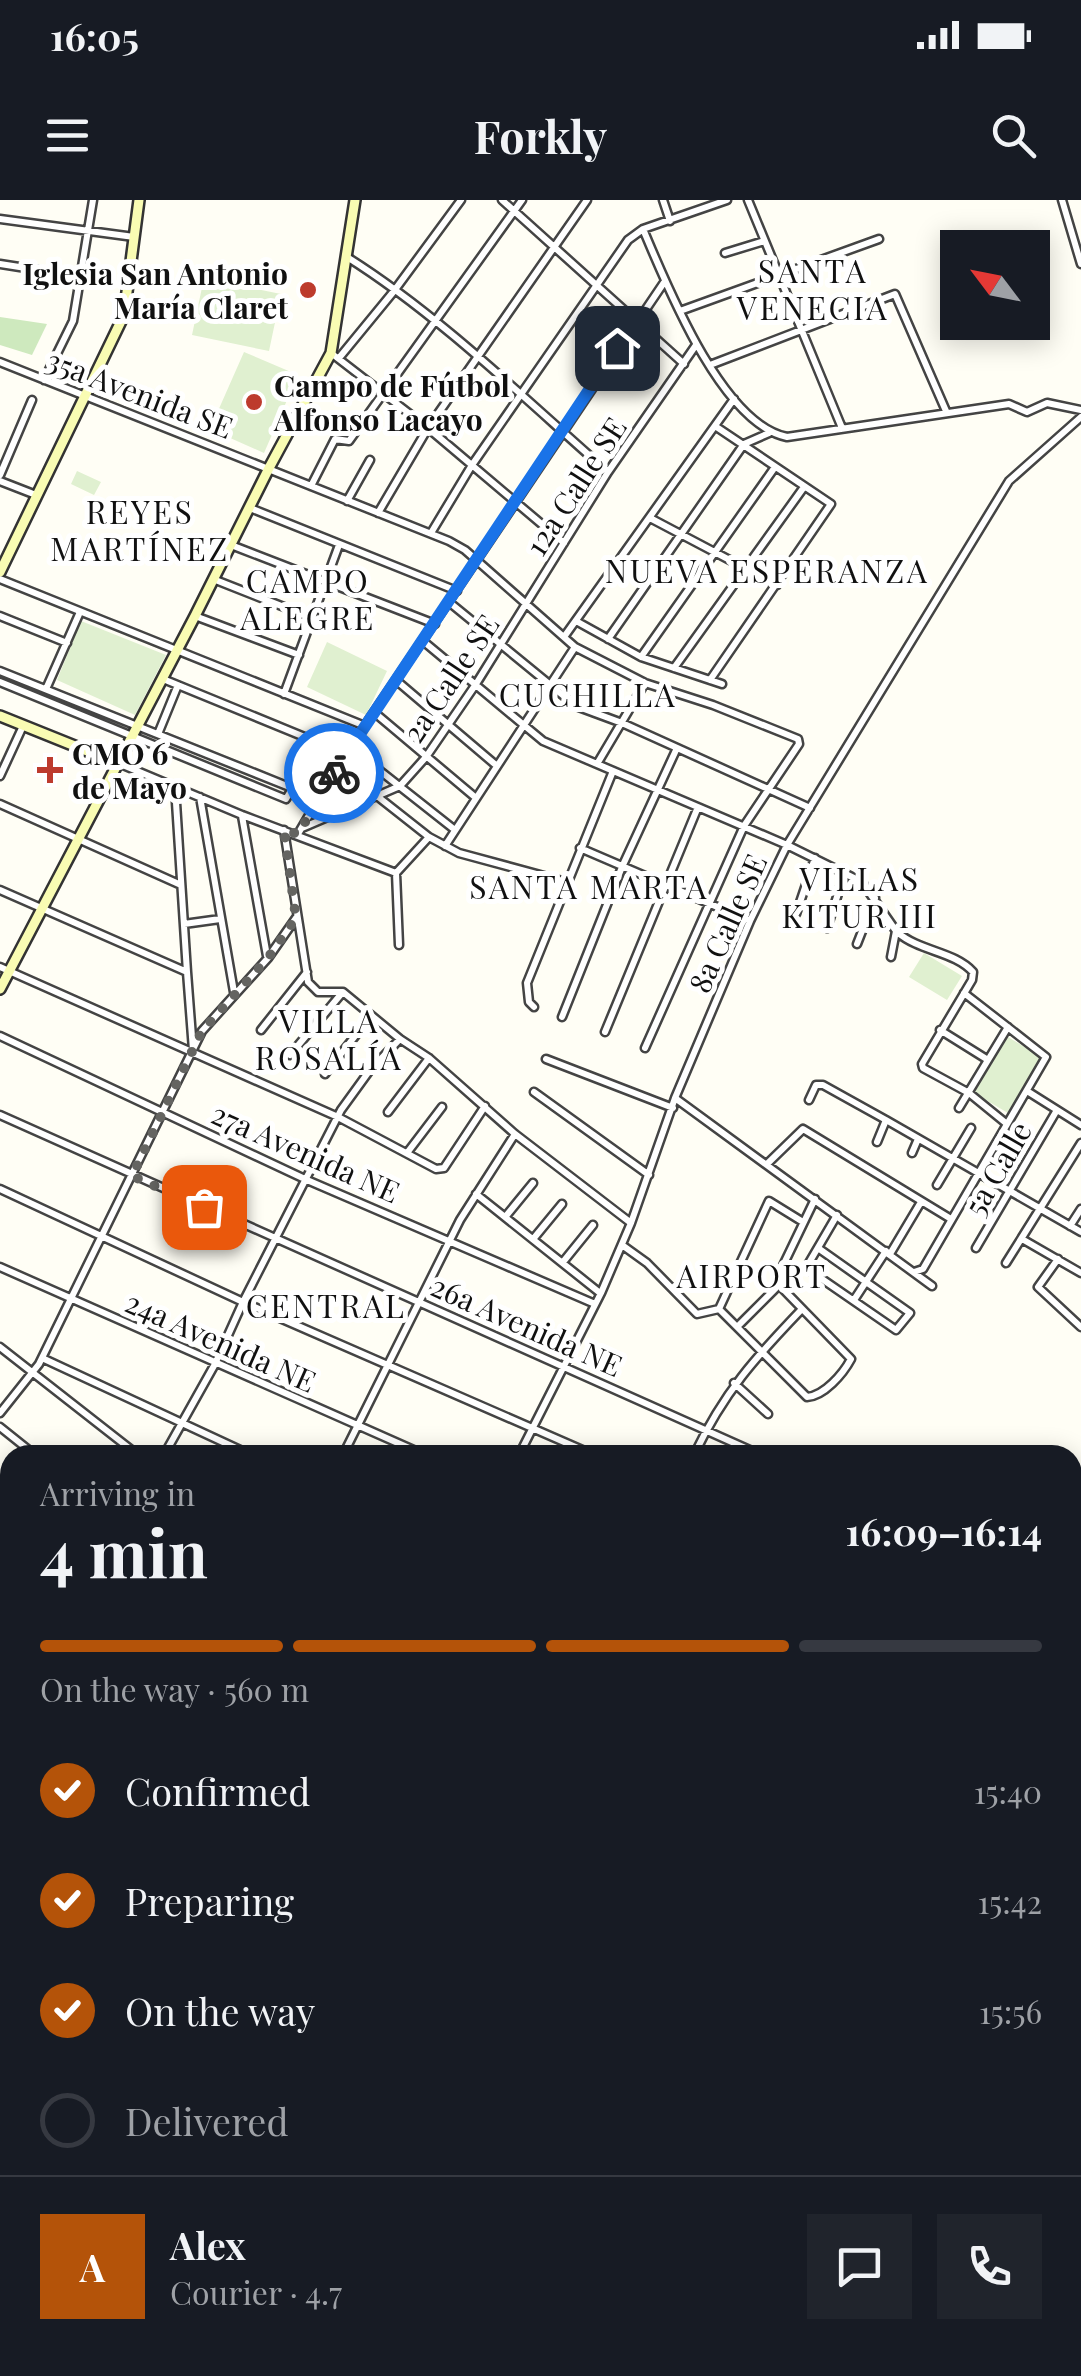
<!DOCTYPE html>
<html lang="en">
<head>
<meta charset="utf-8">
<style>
	body { margin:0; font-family:"Playfair Display",serif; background:#20242c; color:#f1f3f6; height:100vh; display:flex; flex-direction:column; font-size:38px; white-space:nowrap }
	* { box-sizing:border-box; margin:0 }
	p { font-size:32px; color:#9ea1a6 }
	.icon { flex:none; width:55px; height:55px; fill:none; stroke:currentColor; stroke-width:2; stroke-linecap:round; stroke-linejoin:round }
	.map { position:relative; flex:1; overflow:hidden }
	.drawer { position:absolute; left:0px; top:1245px; width:1082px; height:932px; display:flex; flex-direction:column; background:#171b24; border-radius:30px 30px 0 0; box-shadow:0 5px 25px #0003 }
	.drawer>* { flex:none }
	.needle { width:65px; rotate:302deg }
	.controls { position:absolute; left:940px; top:30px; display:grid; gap:20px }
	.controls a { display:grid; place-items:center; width:110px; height:110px; border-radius:0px; background:#171b24; box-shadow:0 5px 25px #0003; font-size:50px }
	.pin { position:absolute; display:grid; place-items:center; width:85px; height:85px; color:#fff; margin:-42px; border-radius:20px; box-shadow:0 5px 15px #0006 }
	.courier { position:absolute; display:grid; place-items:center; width:100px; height:100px; margin:-50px; border:8px solid #1a73e8; border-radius:50%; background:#fff; color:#222; box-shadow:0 2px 12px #0007 }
	.summary em { font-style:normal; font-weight:700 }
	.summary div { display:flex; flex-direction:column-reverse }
	.summary { display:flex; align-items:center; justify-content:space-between; height:170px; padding:0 40px }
	h1 { font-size:65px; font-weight:700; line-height:75px }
	.bar { display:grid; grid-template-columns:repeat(4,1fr); gap:15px 10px; align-content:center; height:120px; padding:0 40px }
	.bar i { height:12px; border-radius:8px; background:#363941 }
	.bar .on { background:#b45309 }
	.bar p { grid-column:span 4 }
	.line { display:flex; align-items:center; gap:25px; padding:0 40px; border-top:2px solid #363941 }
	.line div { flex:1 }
	.round { display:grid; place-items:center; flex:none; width:105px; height:105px; border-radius:0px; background:#20242c }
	ol { padding:0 40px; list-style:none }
	li { display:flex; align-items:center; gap:30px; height:110px }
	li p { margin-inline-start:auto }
	li .icon { padding:10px; border-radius:50%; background:#b45309; color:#fff; stroke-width:4 }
	li:last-child { color:#9ea1a6 }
	li i { width:55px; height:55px; border:5px solid #363941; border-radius:50% }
	.status { display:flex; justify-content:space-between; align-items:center; height:70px; padding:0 50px; background:#171b24; direction:ltr }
	.status svg { height:28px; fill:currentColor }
	header { display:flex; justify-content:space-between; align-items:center; height:130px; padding:0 40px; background:#171b24; font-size:45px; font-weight:700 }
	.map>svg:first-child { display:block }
	.green { fill:#cee9be }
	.pitch { fill:#e0f0d0 }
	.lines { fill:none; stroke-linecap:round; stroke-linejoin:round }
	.street-casing { stroke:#444; stroke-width:11 }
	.secondary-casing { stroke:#333; stroke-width:14 }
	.street { stroke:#fff; stroke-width:6 }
	.secondary { stroke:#f9fcb3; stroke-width:9 }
	.done { stroke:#646461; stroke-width:10; stroke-dasharray:0 18 }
	.route { stroke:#1a73e8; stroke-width:12 }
	.poi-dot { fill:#bd3b2d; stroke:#fff; stroke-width:4 }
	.labels { text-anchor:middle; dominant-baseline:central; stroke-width:10; stroke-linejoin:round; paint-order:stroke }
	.poi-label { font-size:30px; font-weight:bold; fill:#111; stroke:#fff; text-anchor:start }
	.street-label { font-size:30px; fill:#111; stroke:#fff }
	.neighbourhood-label { font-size:32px; letter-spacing:2.5px; fill:#111; stroke:#fff }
</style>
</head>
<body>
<div class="status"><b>16:05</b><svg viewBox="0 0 49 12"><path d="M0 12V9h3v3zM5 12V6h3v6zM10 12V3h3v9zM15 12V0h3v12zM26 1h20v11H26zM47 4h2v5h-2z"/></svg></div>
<header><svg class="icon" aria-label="menu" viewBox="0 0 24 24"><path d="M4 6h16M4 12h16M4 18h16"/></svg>Forkly<svg class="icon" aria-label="search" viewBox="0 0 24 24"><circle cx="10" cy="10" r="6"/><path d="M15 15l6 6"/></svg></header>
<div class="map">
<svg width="1081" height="2176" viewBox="0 0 1081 2176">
	<rect width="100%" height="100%" fill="#fffef5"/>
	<!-- green -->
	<path class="green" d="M0,117L47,124L32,155L0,145Z"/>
	<!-- pitch -->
	<path class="pitch" d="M204,78L281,94L269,151L192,135Z
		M244,152L298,175L264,253L210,229Z
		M77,271L101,282L94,295L71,284Z
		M81,421L166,455L135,515L57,480Z
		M327,442L387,471L366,515L307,487Z
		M924,753L962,776L947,800L909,777Z
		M1008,837L1041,857L1008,913L974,893Z"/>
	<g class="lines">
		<!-- street casing -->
		<g class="street-casing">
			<path id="street" d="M502,0L684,164
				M663,0L670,21
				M748,0L842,228
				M1062,0L1081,64
				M0,19L134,37
				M643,29C667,86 722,224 787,237L1009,204L1027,212L1047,203L1081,210
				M725,53L764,41
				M347,57C438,114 527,201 608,272
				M0,64L83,77
				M680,111L879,39
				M331,153L428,228L564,343
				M339,158L394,91L461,0
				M0,162L449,341L465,350L575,447L645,483L713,505L798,539L799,544L744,626L645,848
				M710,165L895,94L946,211
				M44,180L73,121L93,0
				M0,275L32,200
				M0,281L36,295
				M311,286L335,239L349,241L522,0
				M347,301L370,260
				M250,308L457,391
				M378,313L428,228L587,0
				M650,318L777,385
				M431,333L472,265L628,40L643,29L727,0
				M231,345L435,424
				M0,379L365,526
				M213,379L312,418
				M449,402L576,506L622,523L810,608
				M0,416L67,443
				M195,416L299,455
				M576,421L641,457L722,484
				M564,437L734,199
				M608,439L744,244L769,233
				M423,441L543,541L787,645L862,682L896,731L891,757
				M641,457L775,267
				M674,468L804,287
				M0,471L292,588
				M163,479L346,554
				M710,480L831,304L715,226
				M397,481L497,566
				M0,482L286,599L319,543
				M46,489L80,412
				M284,494L339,345
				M375,513L476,598
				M158,534L178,485
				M351,548L455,630
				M118,563L242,615L396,673
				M597,564L645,483
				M0,576L23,526
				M175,587L187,772
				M377,596L429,637L459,653L566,682
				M200,597L234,792
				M0,604L181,685
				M242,616L267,756
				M302,628L400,586L426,557L476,484L608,272L696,145
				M284,630L308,782L318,792H343L400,839L429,858L515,934L631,1023
				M298,634L339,564L665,81
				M445,646L575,447
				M580,648L750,721
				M0,690L187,772L193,850
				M796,714L815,658
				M184,724L220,719
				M827,728L845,672
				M897,732C920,752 954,751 973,772L972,780L922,864L923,868L969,893L1007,924
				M857,744L875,698
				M399,745L396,673L429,637
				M0,767L338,917L436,969L444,968L485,906
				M534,807L529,802L527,783L613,571
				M562,817L622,667L677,548
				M261,830L307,772
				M940,830L988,860
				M605,832L698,607
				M0,836L307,980L595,1104
				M290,855L342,793
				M546,859L673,908
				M325,874L371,816
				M1027,891L1081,925
				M534,892L649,975
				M675,898L932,1086
				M809,900L816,885H823L886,920
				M959,908L1008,827
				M388,912L429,858
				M0,915L761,1255
				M877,942L886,920L1081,1032
				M407,953L442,907
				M912,953L918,939
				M767,964L803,929L951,1019
				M937,985L971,928
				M0,989L243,1102L594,1255
				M476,994L600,1093
				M506,1016L533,983
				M1070,1026L1081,1009
				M534,1038L562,1004
				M1022,1039L1081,1073
				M622,1045L647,1063L697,1114L719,1109
				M818,1048L910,1113L896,1130L806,1068L837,1015
				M976,1048L1057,910
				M890,1054L921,1002
				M1058,1059L1038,1087L1081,1127
				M563,1062L593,1025
				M1006,1063L1081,943
				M0,1067L425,1255
				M914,1072L923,1069L1046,857L964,793
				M854,1100L886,1051
				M719,1109L807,1197C824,1196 843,1174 851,1159L779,1085L777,1078L815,999
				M719,1109L769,1001L803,1022
				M737,1127L779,1085
				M0,1147L138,1255
				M42,1158L251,1255
				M734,1183L768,1214
				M0,1213L39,1164L202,831L268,758L296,718
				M0,1227L35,1255
				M164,1255L215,1164L243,1102L341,910L370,870L400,839
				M343,1255L460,1020L515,934
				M519,1255L601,1093L631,1023L675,898L750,721L787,645L1009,281L1081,217
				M694,1255C724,1192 755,1158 802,1109
				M1072,1298L1081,1292
				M1072,1326L1081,1319
				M0,1333L10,1324
				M1072,1376L1081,1370
				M0,1382L10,1373
				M1080,1412H1081
				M1072,1432L1081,1426
				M0,1434L10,1424
				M0,1474L10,1482
				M1072,1479L1081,1473
				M0,1504L2,1501
				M1072,1520L1081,1514
				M1072,1551L1081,1562
				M0,1565L10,1576
				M1072,1609L1081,1602
				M0,1628L10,1640
				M1072,1654L1081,1647
				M0,1663L10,1655
				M1072,1701L1081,1694
				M0,1711L10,1703
				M1072,1733L1081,1744
				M0,1759L10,1770
				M0,1807L10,1799
				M1072,1808L1081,1804
				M0,1857L10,1848
				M0,1890L10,1902
				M1072,1983L1081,1995
				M0,2003L10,1995
				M0,2022L10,2034
				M1072,2033L1081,2026
				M0,2054L10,2051
				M0,2112L10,2123
				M47,2168L54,2176
				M124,2168L128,2176
				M219,2168L223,2176
				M269,2168L275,2176
				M545,2168L549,2176
				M928,2168L935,2176
				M1072,2168L1078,2176
				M177,2176L192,2168
				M355,2176L370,2168
				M435,2176L451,2168
				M519,2176L535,2168
				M880,2176L891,2168"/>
		</g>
		<!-- secondary casing -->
		<g class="secondary-casing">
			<path id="secondary" d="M0,372L124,115L139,0
				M0,516L117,563
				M0,789L195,416L269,268L331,153L355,0
				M0,1310L10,1318
				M0,1957L10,1948
				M717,2168L723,2176"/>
		</g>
		<!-- street -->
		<use href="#street" class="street"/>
		<!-- secondary -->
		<use href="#secondary" class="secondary"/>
	</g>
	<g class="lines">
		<!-- done -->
		<path class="done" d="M204,1007L132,976L202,831L268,758L296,718L284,630L298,634L334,573"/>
		<!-- route -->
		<path class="route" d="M334,573L617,148"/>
	</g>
	<!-- markers -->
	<g class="poi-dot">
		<circle cx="308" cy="90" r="10"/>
		<circle cx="254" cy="202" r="10"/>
		<path d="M45 555h10v10h10v10h-10v10h-10v-10h-10v-10h10z"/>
	</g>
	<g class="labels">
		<!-- poi labels -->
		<g class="poi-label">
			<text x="288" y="73" text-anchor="end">Iglesia San Antonio<tspan x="288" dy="34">María Claret</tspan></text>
			<text x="274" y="185">Campo de Fútbol<tspan x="274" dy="34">Alfonso Lacayo</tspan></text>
			<text x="72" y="553">CMO 6<tspan x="72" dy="34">de Mayo</tspan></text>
		</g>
		<!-- street labels -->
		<g class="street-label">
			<text transform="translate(140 193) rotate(21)">35a Avenida SE</text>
			<text transform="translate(575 286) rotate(-57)">12a Calle SE</text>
			<text transform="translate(450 478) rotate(-56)">2a Calle SE</text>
			<text transform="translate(727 723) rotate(-66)">8a Calle SE</text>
			<text transform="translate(306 952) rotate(24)">27a Avenida NE</text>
			<text transform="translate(997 968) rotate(-60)">5a Calle</text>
			<text transform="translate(527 1125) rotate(24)">26a Avenida NE</text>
			<text transform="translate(221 1141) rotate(24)">24a Avenida NE</text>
		</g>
		<!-- neighbourhood labels -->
		<g class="neighbourhood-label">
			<text x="813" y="69">SANTA<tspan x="813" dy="37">VENECIA</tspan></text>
			<text x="140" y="310">REYES<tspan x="140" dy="37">MARTÍNEZ</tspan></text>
			<text x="767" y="369">NUEVA ESPERANZA</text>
			<text x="308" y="379">CAMPO<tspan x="308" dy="37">ALEGRE</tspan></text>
			<text x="588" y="493">CUCHILLA</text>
			<text x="860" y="677">VILLAS<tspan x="860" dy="37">KITUR III</tspan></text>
			<text x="589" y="685">SANTA MARTA</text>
			<text x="329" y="819">VILLA<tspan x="329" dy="37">ROSALÍA</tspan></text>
			<text x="752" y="1074">AIRPORT</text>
			<text x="326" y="1104">CENTRAL</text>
		</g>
	</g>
</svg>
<div class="controls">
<a><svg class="needle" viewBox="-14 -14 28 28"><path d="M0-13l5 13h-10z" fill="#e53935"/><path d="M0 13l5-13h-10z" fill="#9ea1a6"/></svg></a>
</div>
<div class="pin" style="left:204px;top:1007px;background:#ea580c"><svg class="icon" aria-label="bag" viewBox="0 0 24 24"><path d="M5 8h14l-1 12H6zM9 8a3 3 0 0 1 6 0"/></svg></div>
<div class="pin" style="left:617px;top:148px;background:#1f2937"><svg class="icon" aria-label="home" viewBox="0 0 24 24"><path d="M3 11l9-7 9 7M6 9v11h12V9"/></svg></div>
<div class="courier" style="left:334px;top:573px"><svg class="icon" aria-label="bike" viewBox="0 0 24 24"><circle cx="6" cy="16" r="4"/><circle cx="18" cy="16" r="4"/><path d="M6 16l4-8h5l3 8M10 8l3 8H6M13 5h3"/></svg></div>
<section class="drawer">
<div class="summary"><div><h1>4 min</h1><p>Arriving in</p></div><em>16:09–16:14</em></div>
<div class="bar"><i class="on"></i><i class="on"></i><i class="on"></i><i></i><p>On the way · 560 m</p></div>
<ol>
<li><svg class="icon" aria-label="check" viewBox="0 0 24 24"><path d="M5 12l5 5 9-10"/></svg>Confirmed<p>15:40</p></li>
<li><svg class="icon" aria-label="check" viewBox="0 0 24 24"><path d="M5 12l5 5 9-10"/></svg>Preparing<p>15:42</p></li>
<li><svg class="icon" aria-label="check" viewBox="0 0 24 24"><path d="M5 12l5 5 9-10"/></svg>On the way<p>15:56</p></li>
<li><i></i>Delivered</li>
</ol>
<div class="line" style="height:180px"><b class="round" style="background:#b45309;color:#fff">A</b><div><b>Alex</b><p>Courier · 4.7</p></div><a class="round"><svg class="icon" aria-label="chat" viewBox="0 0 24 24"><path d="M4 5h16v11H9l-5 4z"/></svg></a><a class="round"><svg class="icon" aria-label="phone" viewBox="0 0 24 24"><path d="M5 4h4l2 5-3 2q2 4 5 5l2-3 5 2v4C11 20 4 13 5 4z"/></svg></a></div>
</section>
</div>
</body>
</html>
